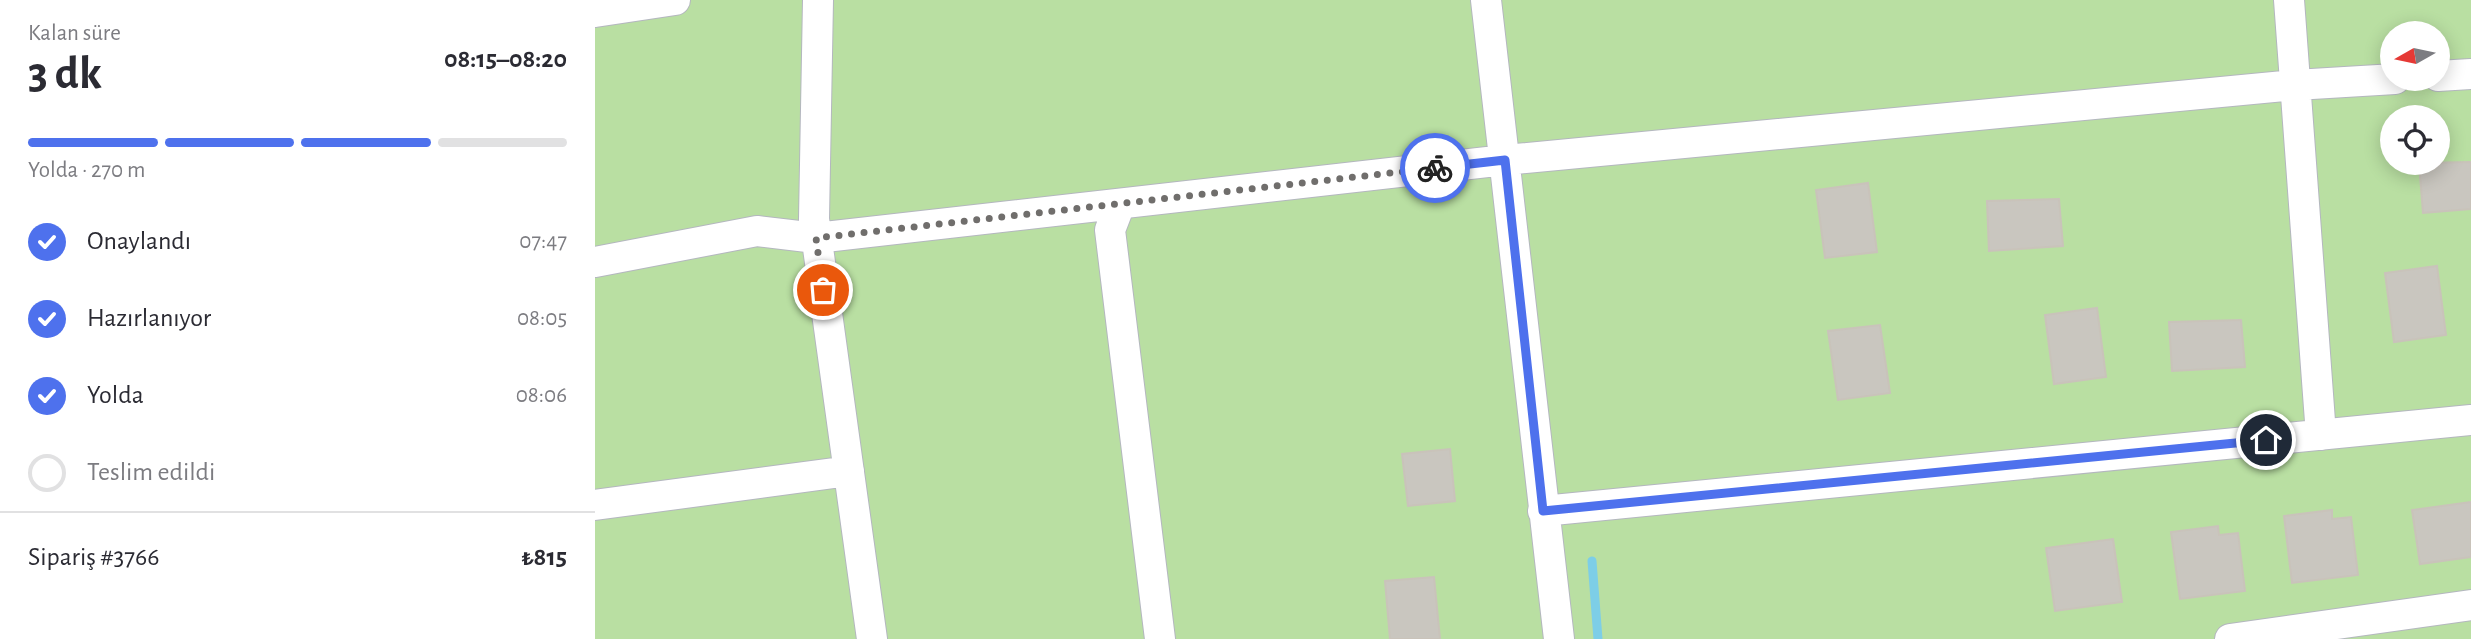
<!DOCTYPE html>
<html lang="tr">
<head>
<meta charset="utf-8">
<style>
	body { margin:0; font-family:"Alegreya Sans",sans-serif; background:#f7f7f7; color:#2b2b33; height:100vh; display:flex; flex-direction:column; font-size:26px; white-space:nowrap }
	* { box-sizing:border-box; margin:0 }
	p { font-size:23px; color:#7c7c81 }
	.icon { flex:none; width:38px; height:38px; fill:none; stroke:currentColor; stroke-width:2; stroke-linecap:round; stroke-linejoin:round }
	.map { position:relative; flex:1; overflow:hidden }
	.details { display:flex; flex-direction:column; background:#fff; width:595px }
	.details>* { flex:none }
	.needle { width:46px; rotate:261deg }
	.tools { position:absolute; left:1785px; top:21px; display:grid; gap:14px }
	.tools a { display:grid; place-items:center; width:70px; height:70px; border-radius:50%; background:#fff; box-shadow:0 4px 18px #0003; font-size:35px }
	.pin { position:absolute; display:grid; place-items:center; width:60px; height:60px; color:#fff; margin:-30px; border:4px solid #fff; border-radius:50%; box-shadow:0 2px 7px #0007 }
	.courier { position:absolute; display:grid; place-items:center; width:70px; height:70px; margin:-35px; border:5px solid #4e71ed; border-radius:50%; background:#fff; color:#222; box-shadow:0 2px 9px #0007 }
	.head em { font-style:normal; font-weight:700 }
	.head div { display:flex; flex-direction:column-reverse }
	.head { display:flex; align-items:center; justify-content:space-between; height:119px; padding:0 28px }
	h1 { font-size:46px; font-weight:700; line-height:52px }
	.bar { display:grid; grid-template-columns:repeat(4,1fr); gap:10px 7px; align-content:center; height:84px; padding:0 28px }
	.bar i { height:9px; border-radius:5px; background:#e1e1e2 }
	.bar .on { background:#4e71ed }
	.bar p { grid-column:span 4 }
	.line { display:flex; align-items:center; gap:18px; padding:0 28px; border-top:2px solid #e1e1e2 }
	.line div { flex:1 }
	ol { padding:0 28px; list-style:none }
	li { display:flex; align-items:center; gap:21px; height:77px }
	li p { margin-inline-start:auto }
	li .icon { padding:7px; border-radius:50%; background:#4e71ed; color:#fff; stroke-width:4 }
	li:last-child { color:#7c7c81 }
	li i { width:38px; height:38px; border:4px solid #e1e1e2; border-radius:50% }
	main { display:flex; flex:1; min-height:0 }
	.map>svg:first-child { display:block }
	.grass { fill:#b9dfa2; fill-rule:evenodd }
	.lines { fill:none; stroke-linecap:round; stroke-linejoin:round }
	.stream { stroke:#7dcee7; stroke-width:9 }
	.building { fill:#c9c6bf; stroke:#c9c3ba; stroke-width:2 }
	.street-casing { stroke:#b4b7bf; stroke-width:32 }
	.street { stroke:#fff; stroke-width:30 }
	.done { stroke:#706e6c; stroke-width:7; stroke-dasharray:0 12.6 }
	.route { stroke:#4e71ed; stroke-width:9 }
</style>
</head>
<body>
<main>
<section class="details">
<div class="head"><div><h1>3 dk</h1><p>Kalan süre</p></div><em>08:15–08:20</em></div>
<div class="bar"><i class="on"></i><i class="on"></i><i class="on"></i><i></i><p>Yolda · 270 m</p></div>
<ol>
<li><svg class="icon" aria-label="check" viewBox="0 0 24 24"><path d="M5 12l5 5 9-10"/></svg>Onaylandı<p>07:47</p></li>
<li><svg class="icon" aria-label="check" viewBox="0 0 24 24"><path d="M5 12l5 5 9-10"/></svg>Hazırlanıyor<p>08:05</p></li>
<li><svg class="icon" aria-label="check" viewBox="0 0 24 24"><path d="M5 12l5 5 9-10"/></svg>Yolda<p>08:06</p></li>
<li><i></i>Teslim edildi</li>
</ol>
<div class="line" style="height:91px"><div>Sipariş #3766</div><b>₺815</b></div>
</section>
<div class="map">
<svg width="1876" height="639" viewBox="0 0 1876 639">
	<rect width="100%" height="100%" fill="#ede8e1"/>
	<!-- grass -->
	<path class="grass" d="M0,0H1876V639H0ZM1797,33H1843V79H1797ZM1797,117H1843V163H1797Z"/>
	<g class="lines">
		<!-- stream -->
		<path class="stream" d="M997,561L1003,639"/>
	</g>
	<!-- building -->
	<path class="building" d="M1876,162V209L1828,213L1824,163Z
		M1273,183L1282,252L1230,258L1221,190Z
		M1464,199L1468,246L1394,251L1392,201Z
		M1842,266L1851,335L1799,342L1790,273Z
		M1502,308L1511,377L1459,384L1450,315Z
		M1646,320L1650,367L1577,371L1574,322Z
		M1285,325L1295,393L1243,400L1233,331Z
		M855,449L860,501L813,506L807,454Z
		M1876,502V557L1825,564L1817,510Z
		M1737,510V519L1756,517L1763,575L1697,583L1689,516Z
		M1623,526L1624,535L1643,533L1650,591L1585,599L1576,532Z
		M1518,539L1527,602L1460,611L1451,548Z
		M839,577L845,639H795L790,581Z"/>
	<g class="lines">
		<!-- street casing -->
		<g class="street-casing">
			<path id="street" d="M223,0L219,219L277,639
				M891,0L964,639
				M1694,0L1726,435
				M0,12L80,0
				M1843,76L1876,74
				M525,204L515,230L565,639
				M0,262L162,231L221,238L910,160L1700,85L1800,79
				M0,505L254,471
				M948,511L1876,420
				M1635,639L1876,605"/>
		</g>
		<!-- street -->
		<use href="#street" class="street"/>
	</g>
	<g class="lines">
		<!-- done -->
		<path class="done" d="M228,290L221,238L840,168"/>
		<!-- route -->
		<path class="route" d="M840,168L910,160L948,511L1671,440"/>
	</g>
</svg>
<div class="tools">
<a><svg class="needle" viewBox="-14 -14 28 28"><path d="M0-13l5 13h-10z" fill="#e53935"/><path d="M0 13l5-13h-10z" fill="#7c7c81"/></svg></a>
<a><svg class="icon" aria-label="locate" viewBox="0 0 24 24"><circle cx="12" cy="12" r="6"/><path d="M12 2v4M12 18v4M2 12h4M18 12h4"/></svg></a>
</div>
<div class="pin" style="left:228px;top:290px;background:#ea580c"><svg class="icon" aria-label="bag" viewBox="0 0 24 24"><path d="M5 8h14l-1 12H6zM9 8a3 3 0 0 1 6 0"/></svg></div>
<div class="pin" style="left:1671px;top:440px;background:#1f2937"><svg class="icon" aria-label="home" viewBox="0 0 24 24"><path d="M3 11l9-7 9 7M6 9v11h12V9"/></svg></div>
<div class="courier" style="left:840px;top:168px"><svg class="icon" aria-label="bike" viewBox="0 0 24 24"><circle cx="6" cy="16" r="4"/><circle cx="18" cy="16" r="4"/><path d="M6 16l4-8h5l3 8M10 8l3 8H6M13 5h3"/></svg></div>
</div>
</main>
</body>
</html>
